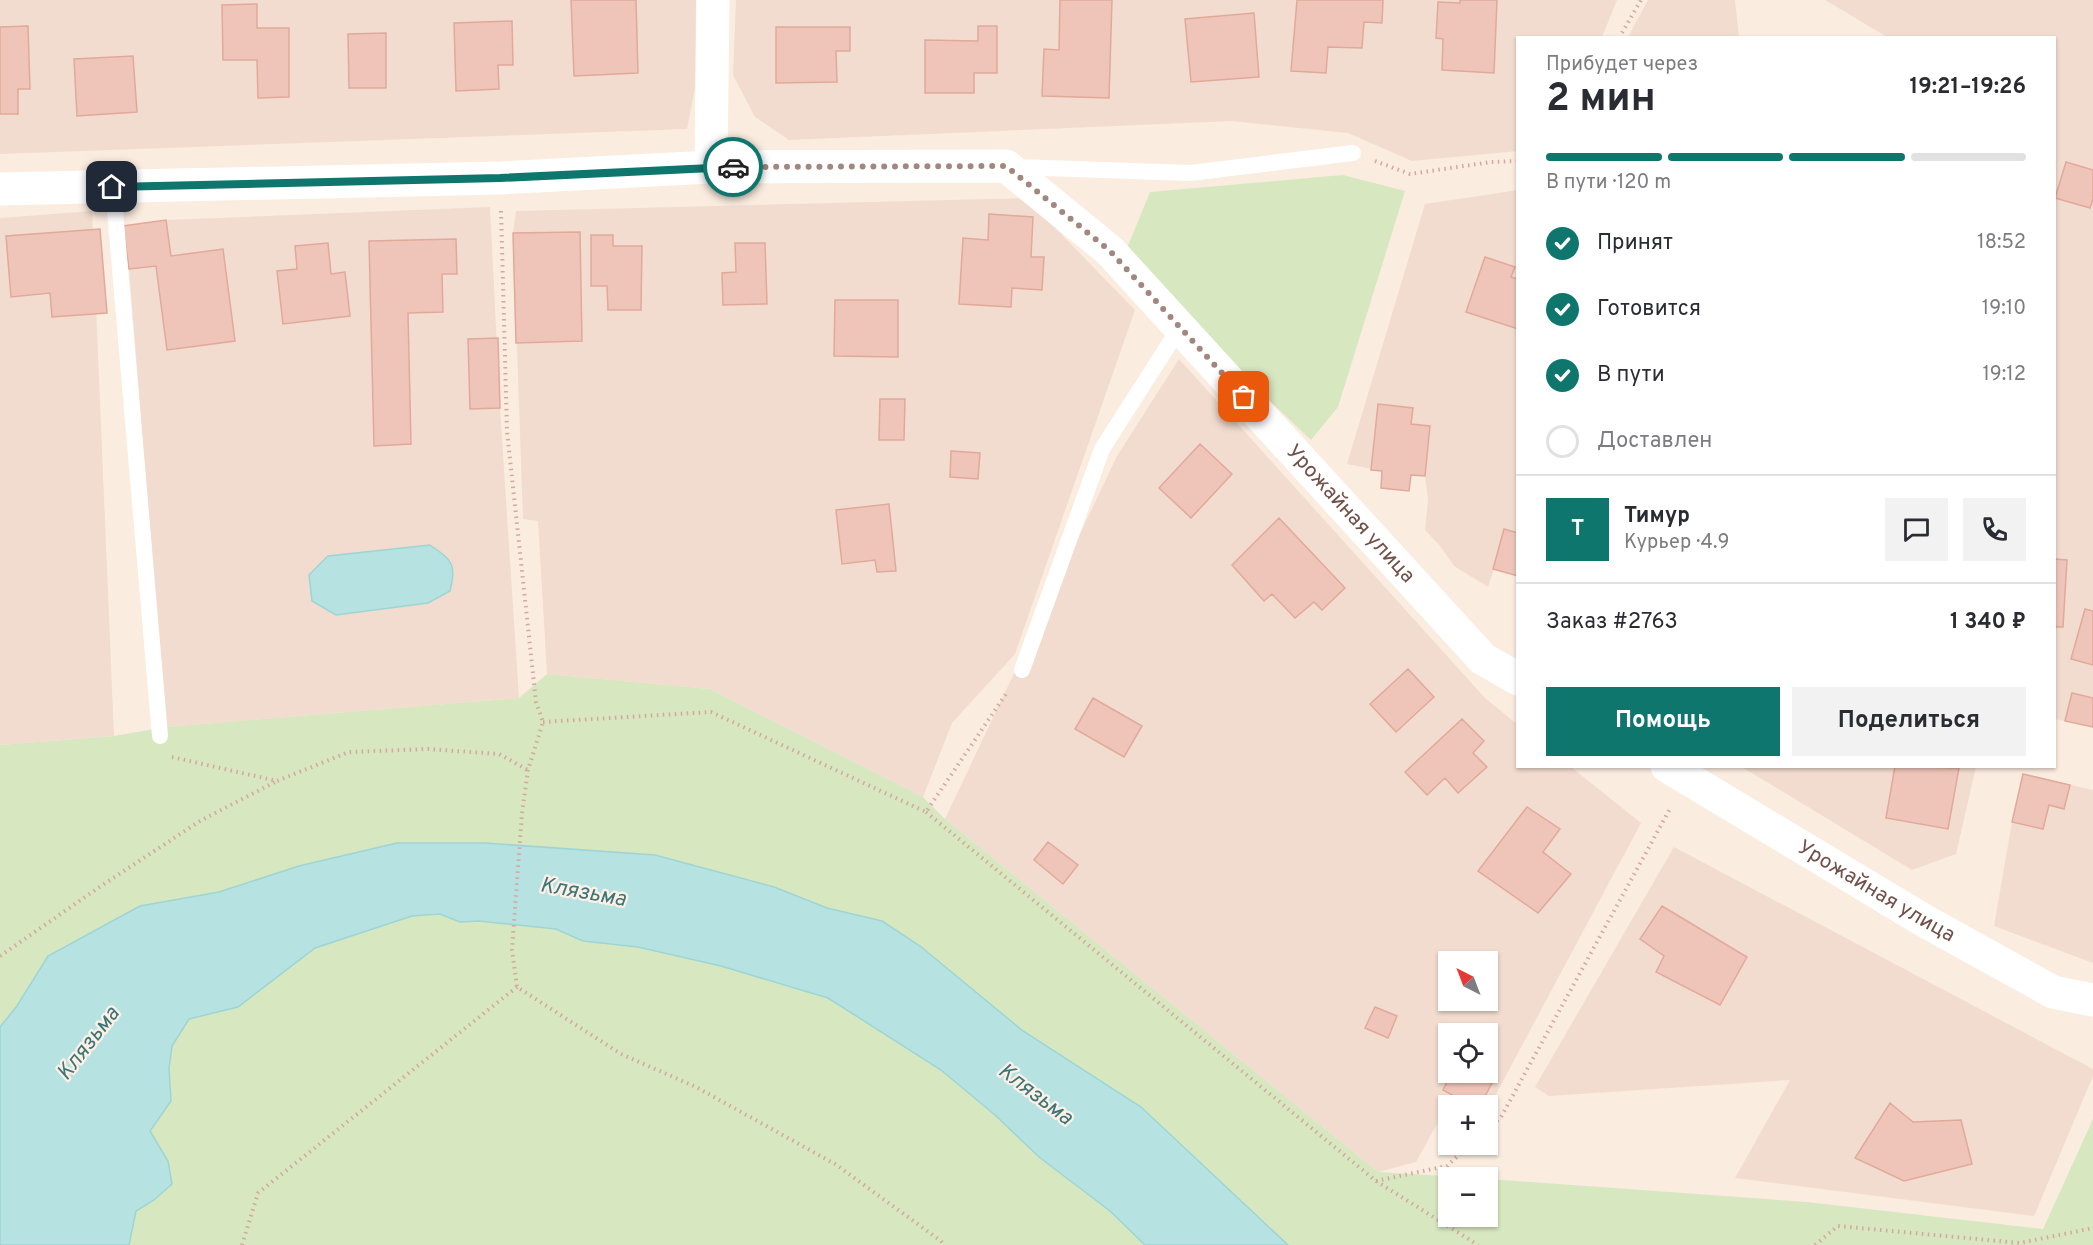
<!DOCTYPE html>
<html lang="ru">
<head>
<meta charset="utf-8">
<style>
	body { margin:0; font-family:Overpass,sans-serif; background:#f2f2f3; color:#2b2b33; height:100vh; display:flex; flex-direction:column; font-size:22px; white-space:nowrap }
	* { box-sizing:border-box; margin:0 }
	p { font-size:20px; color:#7c7c81 }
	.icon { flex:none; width:33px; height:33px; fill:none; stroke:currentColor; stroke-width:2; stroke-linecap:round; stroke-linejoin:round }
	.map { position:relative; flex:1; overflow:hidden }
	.drawer { position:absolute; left:1516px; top:36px; width:540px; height:732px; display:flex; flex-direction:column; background:#fff; border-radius:0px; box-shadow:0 2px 4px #0004 }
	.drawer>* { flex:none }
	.needle { width:39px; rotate:318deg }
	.tools { position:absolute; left:1438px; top:951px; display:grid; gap:12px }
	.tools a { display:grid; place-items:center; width:60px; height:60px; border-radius:0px; background:#fff; box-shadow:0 2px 4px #0004; font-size:30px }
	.pin { position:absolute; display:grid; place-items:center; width:51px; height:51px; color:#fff; margin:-26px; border-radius:12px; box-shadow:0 3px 9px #0006 }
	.courier { position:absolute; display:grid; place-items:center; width:60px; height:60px; margin:-30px; border:4px solid #0f766e; border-radius:50%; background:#fff; color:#222; box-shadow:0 2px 8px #0007 }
	.summary em { font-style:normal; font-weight:700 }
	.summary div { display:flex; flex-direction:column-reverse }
	.summary { display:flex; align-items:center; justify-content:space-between; height:102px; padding:0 30px }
	h1 { font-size:39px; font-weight:700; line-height:45px }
	.bar { display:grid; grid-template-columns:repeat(4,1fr); gap:9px 6px; align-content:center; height:72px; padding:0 30px }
	.bar i { height:8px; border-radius:4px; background:#e1e1e2 }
	.bar .on { background:#0f766e }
	.bar p { grid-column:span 4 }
	.line { display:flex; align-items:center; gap:15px; padding:0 30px; border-top:2px solid #e1e1e2 }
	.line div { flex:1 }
	.round { display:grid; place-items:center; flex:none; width:63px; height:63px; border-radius:0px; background:#f2f2f3 }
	ol { padding:0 30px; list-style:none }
	li { display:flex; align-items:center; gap:18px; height:66px }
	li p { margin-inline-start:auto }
	li .icon { padding:6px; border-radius:50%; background:#0f766e; color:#fff; stroke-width:4 }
	li:last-child { color:#7c7c81 }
	li i { width:33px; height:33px; border:3px solid #e1e1e2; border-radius:50% }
	.button { display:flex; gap:12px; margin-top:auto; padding:12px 30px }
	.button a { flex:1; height:69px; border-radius:0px; background:#0f766e; color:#fff; font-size:24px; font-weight:700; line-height:69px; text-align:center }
	.button a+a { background:#f2f2f3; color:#2b2b33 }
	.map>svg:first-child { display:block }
	.residential { fill:#f2dccf; fill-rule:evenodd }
	.green { fill:#d7e7c0 }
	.water { fill:#b6e3e2; stroke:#9dd5d4; stroke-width:1.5 }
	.building { fill:#efc5b9; stroke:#e1a99a; stroke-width:1.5 }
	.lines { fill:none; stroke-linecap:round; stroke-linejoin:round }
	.path { stroke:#d4a89d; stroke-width:4; stroke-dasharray:1.5 4.5; stroke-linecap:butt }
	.lane { stroke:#fff; stroke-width:16 }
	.street { stroke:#fff; stroke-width:33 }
	.secondary { stroke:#fff; stroke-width:33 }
	.done { stroke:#a1877e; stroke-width:6; stroke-dasharray:0 10.8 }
	.route { stroke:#0f766e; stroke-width:8 }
	.labels { text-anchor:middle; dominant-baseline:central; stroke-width:4.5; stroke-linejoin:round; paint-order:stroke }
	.street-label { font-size:21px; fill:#715049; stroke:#fef0e6 }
	.water-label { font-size:22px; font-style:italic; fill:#3d7676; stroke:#fef0e6 }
</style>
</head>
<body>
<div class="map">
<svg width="2093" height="1245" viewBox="0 0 2093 1245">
	<rect width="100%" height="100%" fill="#fbece0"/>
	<!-- residential -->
	<path class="residential" d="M0,0H696L695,88L687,129L0,154Z
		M736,0H1617L1602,37L1518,38V151L1412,161L1348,133L1232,121L789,140L755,117L733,75Z
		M1648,0H1735L1739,37H1628Z
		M1825,0H2093V727L2055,719V38L1887,37Z
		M1518,190V576L1494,569L1488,587L1454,566L1440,546L1425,530L1428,499L1425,476L1411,475L1409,491L1381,488L1382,471L1347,464L1425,204Z
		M1026,198L1135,310L1015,654L952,723L923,797L710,689L547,674L538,521L523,519L513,233L516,211Z
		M490,207L500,408L519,698L166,727L129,269L123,226L166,220Z
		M92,211L114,736L0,745V218Z
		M1179,359L1485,698L1518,725V766L1571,767L1641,823L1488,1109V1106H1447L1416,1162L1378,1172L945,819L1117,456ZM1449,962H1488V1000H1449ZM1449,1034H1488V1072H1449Z
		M1742,767H1976L1956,854L1912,870Z
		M2023,774L2093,790V963L1994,926L2012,822Z
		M1674,847L2093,1069V1076L2034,1216L1735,1178L1790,1080L1549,1096L1535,1087Z"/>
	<!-- green -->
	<path class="green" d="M1343,175L1405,191L1338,407L1311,440L1186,322L1125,253L1150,192Z
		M547,674L710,689L923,797L945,819L1378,1172L1461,1177L1449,1178V1216H1488V1179L1807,1202L2043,1229L2093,1119V1245H1288L1141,1107L1023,1031L920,946L882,921L827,908L774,887L655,855L485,843H397L299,866L219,892L48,956L17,1006L0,1027V745L114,736L166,727L519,698Z
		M440,914L460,922L479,921L556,929L583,941L638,947L721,966L828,998L941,1070L995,1115L1039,1157L1110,1211L1145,1245H129L136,1211L154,1200L168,1161L150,1131L171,1101L169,1068L172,1046L189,1019L238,1007L315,948L411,916Z"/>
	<!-- water -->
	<path class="water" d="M430,545C452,560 457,564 450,591L428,603L336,615L312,601L309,575L328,556Z
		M397,843H485L655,855L774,887L827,908L882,921L920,946L1023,1031L1141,1107L1288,1245H1145L1110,1211L1039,1157L995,1115L941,1070L828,998L721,966L638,947L583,941L556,929L479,921L460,922L440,914L412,916L315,948L238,1007L189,1019L172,1046L169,1068L171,1101L150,1131L168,1161L172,1184L154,1200L136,1211L129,1245H0V1027L17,1006L48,956L140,906L219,892L299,866Z"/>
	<!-- building -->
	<path class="building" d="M571,0H636L638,73L574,76Z
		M1060,0H1112L1109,98L1042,96L1044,49L1059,50Z
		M1297,0H1383L1382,23L1364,22L1362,48L1328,47L1326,73L1291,71Z
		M1460,0H1497L1494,73L1442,70L1443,39L1436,38L1438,2L1460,3Z
		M257,4V28H289V97L258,98L257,60H223L222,5Z
		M1254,13L1259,77L1191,82L1185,19Z
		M512,21L513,65H498L499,89L456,91L454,23Z
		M28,26L30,89H18V114H0V27Z
		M978,26H997V73H974V93H925V40L978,41Z
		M776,27H850V51H836L837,82L776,83Z
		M386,33V88H349L348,34Z
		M133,56L137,112L77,116L74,59Z
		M2066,162L2093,170V199L2090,208L2055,198Z
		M989,214L1033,217L1031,257H1044L1042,290L1012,288L1011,307L959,304L963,238L988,240Z
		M166,220L171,256L223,249L235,341L167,350L156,266L129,269L123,226Z
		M100,229L107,313L52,317L50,293L11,297L6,236Z
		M580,232L582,341L516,343L513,233Z
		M591,235H613V246H642L641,310H608L607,286H591Z
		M456,239L457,274H442L443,312L408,313L411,444L374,446L369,241Z
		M328,243L331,274L345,272L350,316L283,324L277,271L297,269L295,246Z
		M735,243H765L767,304L723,305L722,273L736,272Z
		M1485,257L1515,267L1511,277L1518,279V329L1466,312Z
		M835,300H898V357L834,356Z
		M498,338L500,408L470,409L468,339Z
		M880,399H905L904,440H879Z
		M1378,404L1413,408L1411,424L1430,426L1425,476L1411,475L1409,491L1381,488L1382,471L1371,470Z
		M1200,444L1232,474L1191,518L1159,488Z
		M951,451L980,453L978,479L950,477Z
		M889,504L896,571L877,572L875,560L842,564L836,510Z
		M1279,518L1345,588L1322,610L1314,602L1295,618L1272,594L1264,601L1232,565Z
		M1504,529L1518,533V576L1493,569Z
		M2055,559L2067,560L2063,627H2055Z
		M2085,609L2093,611V665L2071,659Z
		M1408,669L1434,697L1396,732L1370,704Z
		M2072,693L2093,698V727L2065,721Z
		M1093,698L1142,726L1124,757L1075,729Z
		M1462,719L1484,741L1473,753L1487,767L1458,793L1445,778L1427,795L1405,772Z
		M1895,766L1959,768L1948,829L1886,818Z
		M2023,774L2070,785L2064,809L2049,805L2043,829L2012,822Z
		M1527,807L1560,829L1543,852L1571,874L1538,913L1478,871Z
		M1048,842L1078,865L1063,884L1034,860Z
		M1662,906L1747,957L1720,1005L1656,972L1664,956L1640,939Z
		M1375,1007L1397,1016L1388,1038L1365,1028Z
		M1452,1072H1477L1493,1081L1480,1106H1472L1443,1090Z
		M1890,1103L1913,1122L1961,1120L1972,1164L1904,1181L1855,1158Z"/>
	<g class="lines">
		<!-- path -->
		<path class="path" d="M1619,38L1641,0
			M1375,161L1410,174L1491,162L1518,161
			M501,211L507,431L536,702L543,722L528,770L522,813L512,950L517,987L621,1054L696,1087L835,1164L941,1241L944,1245
			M543,722L711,712L926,812L1008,691
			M172,757L277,781L349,752L428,749L499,754L528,770
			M926,812L1376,1181L1478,1245
			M0,956L101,886L200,821L275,782
			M1488,1129L1501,1117L1671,807
			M1376,1181L1447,1166L1471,1144
			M242,1245L258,1193L517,987
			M1815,1245L1838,1226L2020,1243L2093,1228"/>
		<!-- lane -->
		<path class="lane" d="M1013,167L1190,173L1353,153
			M113,187L160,736
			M1022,670L1102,449L1180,327"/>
		<!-- street -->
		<path class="street" d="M711,167L713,0"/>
		<!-- secondary -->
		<g class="secondary">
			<path id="s1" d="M0,189L500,178L711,167L1006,166L1110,251L1483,659L1518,679"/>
			<path id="s2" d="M1667,766L1923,920L2053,992L2093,1000"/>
		</g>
	</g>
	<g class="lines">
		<!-- done -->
		<path class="done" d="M733,167L1006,166L1110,251L1244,397"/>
		<!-- route -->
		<path class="route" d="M112,187L500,178L733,167"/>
	</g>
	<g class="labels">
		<!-- street labels -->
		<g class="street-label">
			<text stroke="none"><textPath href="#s1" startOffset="1497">Урожайная улица</textPath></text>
			<text stroke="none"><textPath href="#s2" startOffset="244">Урожайная улица</textPath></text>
		</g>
		<!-- water labels -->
		<g class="water-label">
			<text transform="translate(583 893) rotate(10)">Клязьма</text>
			<text transform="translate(89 1044) rotate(-52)">Клязьма</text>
			<text transform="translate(1035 1095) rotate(37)">Клязьма</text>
		</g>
	</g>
</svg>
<div class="tools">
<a><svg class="needle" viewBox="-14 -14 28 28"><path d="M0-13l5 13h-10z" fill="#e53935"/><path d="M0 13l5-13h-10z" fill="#7c7c81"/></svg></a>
<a><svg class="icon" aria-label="locate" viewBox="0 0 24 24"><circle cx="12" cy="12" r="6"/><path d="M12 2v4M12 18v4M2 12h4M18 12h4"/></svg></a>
<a>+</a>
<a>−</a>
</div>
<div class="pin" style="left:1244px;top:397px;background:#ea580c"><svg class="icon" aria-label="bag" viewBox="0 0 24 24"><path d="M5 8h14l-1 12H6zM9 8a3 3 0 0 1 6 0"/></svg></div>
<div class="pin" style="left:112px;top:187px;background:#1f2937"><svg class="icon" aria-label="home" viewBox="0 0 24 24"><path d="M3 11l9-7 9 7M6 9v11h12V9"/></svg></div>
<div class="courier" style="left:733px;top:167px"><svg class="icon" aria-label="car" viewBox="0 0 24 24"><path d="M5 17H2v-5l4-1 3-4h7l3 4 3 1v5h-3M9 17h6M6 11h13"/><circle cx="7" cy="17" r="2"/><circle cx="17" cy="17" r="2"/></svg></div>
<section class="drawer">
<div class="summary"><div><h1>2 мин</h1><p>Прибудет через</p></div><em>19:21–19:26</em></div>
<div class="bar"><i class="on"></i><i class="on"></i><i class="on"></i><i></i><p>В пути · 120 m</p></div>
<ol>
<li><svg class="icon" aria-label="check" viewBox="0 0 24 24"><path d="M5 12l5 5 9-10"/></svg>Принят<p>18:52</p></li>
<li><svg class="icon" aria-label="check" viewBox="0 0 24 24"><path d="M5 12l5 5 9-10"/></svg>Готовится<p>19:10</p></li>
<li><svg class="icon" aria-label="check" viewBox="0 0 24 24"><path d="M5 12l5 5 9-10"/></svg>В пути<p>19:12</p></li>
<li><i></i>Доставлен</li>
</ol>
<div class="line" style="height:108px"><b class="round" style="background:#0f766e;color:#fff">Т</b><div><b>Тимур</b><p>Курьер · 4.9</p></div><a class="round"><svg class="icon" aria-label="chat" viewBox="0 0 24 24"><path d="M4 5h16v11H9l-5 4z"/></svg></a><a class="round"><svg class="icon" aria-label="phone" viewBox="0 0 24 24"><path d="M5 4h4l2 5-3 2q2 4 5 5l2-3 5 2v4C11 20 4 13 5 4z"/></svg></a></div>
<div class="line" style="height:78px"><div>Заказ #2763</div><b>1 340 ₽</b></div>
<div class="button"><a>Помощь</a><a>Поделиться</a></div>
</section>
</div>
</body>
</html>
